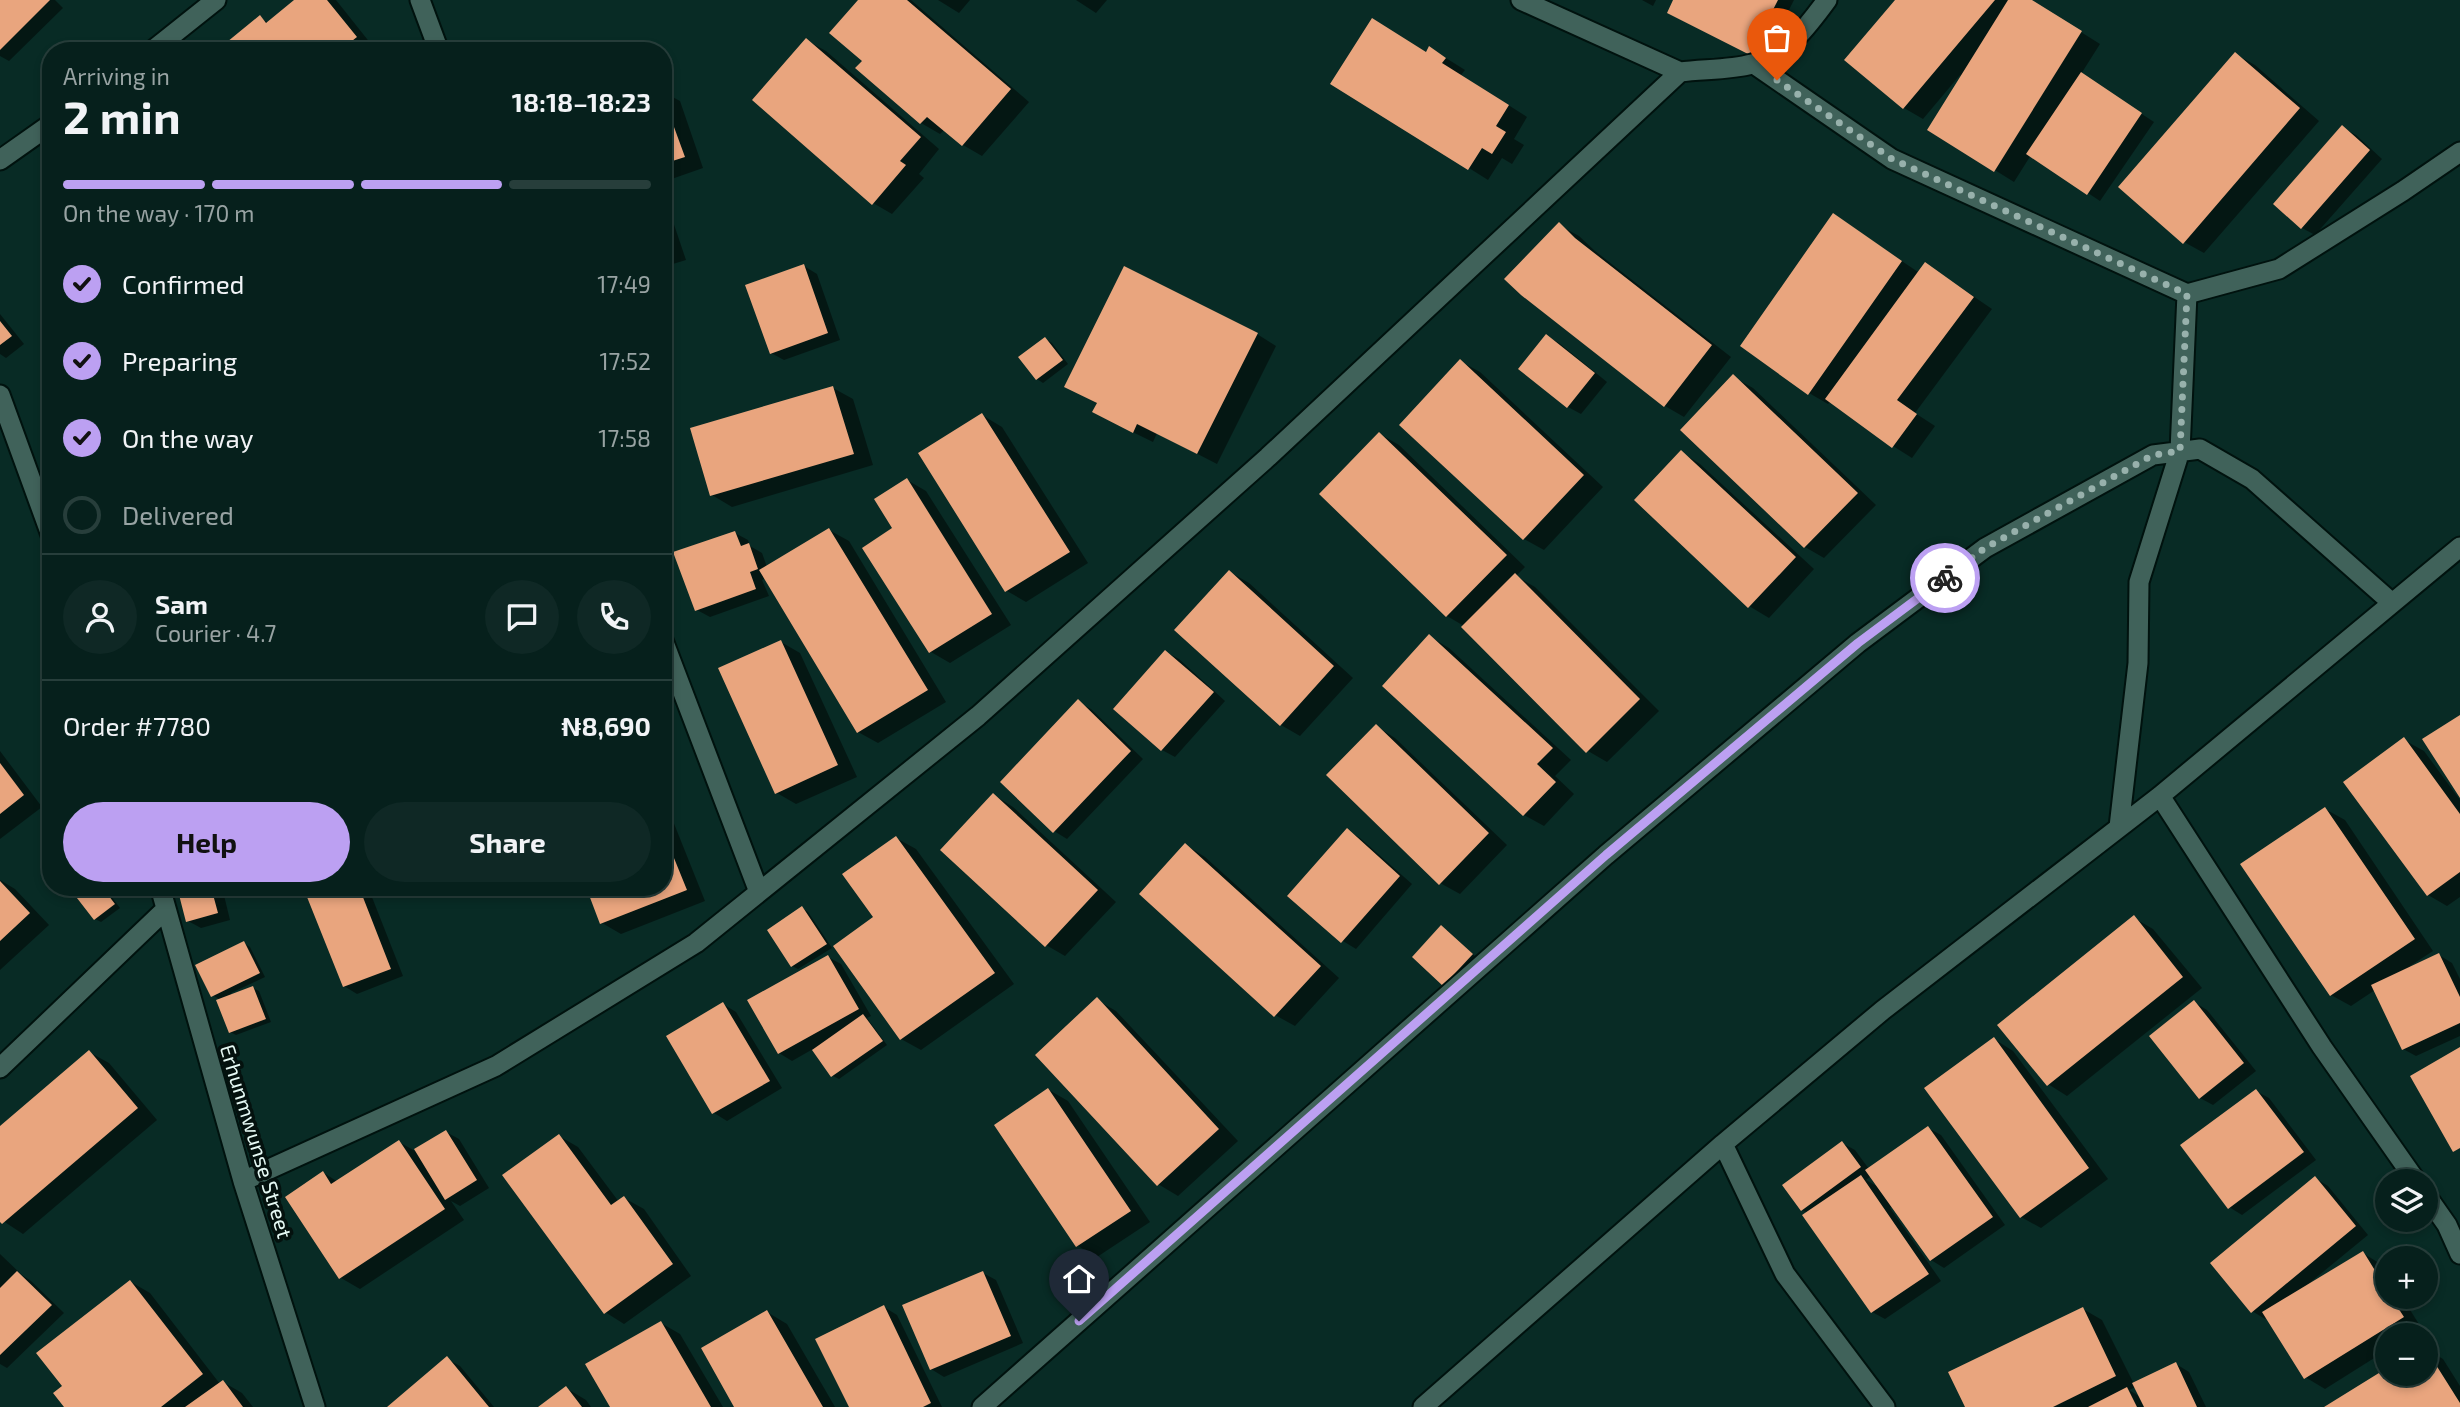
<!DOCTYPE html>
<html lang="en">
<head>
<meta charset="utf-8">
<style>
	body { margin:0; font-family:"Exo 2",sans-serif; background:#0f2825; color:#f1f3f6; height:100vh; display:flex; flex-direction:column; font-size:26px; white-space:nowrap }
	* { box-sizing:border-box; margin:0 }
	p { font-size:23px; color:#98a3a3 }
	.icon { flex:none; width:38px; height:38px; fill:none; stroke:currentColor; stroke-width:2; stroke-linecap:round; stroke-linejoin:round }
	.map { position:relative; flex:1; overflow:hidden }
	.side { position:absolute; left:42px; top:42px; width:630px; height:854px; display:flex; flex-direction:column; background:#06201c; border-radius:28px; box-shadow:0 4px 10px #0003,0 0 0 2px #273e3b }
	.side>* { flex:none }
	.controls { position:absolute; left:2375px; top:1169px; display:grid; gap:14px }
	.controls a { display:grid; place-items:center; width:63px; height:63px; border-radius:50%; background:#06201c; box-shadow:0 4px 10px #0003,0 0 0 2px #273e3b; font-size:35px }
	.pin { position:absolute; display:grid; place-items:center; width:60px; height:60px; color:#fff; margin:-72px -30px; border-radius:50% 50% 50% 0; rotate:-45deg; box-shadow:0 0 7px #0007 }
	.pin .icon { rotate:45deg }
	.courier { position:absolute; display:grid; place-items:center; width:70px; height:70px; margin:-35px; border:5px solid #bca0f2; border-radius:50%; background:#fff; color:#222; box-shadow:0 2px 9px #0007 }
	.headline em { font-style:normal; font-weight:700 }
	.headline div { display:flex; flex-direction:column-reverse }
	.headline { display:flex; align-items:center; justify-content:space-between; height:119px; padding:0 21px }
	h1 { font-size:46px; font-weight:700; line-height:52px }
	.bar { display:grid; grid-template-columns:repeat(4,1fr); gap:10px 7px; align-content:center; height:84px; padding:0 21px }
	.bar i { height:9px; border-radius:5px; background:#273e3b }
	.bar .active { background:#bca0f2 }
	.bar p { grid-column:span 4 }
	.line { display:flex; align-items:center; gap:18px; padding:0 21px; border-top:2px solid #273e3b }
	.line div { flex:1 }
	.round { display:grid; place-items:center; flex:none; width:74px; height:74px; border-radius:37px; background:#0f2825 }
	ol { padding:0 21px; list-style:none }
	li { display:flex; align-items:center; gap:21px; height:77px }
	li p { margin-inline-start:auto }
	li .icon { padding:7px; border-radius:50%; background:#bca0f2; color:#111; stroke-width:4 }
	li:last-child { color:#98a3a3 }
	li i { width:38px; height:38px; border:4px solid #273e3b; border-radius:50% }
	.action { display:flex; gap:14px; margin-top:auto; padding:14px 21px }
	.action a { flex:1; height:80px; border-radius:42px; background:#bca0f2; color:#111; font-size:28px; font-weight:700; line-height:80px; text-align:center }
	.action a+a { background:#0f2825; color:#f1f3f6 }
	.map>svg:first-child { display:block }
	.shadow { fill:#0007; fill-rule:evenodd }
	.building { fill:#e9a57e }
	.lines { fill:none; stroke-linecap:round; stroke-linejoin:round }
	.minor-casing { stroke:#00120e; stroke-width:23 }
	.minor { stroke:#40625a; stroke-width:19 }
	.done { stroke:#98b1ac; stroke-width:7; stroke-dasharray:0 12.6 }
	.route { stroke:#bca0f2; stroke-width:9 }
	.labels { text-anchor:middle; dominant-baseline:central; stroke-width:7; stroke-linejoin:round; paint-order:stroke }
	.street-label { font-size:21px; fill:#e6f9f4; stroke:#04110e }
</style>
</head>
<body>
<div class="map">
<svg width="2460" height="1407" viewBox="0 0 2460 1407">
	<rect width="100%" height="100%" fill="#082b25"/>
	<!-- shadow -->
	<path class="shadow" d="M0,0H55L63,8L9,61L0,56Z
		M297,0H336L375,49L372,51H219L260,18L269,23Z
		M860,0H911L1029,102L982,156L963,145L945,129L940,134L921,123L864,61Z
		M938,0H970L959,13Z
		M1076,0H1107L1096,13Z
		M1642,0H1656L1653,6Z
		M1675,0H1794L1763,61L1682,20Z
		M1897,0H2030L2100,44L2081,74L2154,122L2100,201L2031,155L2014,182L1929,129L1962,77L1960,75L1923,119L1904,108Z
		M806,40L826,51L939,149L919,174L924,178L892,214L873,203Z
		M1430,48L1465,70L1461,75L1527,117L1514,139L1524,145L1512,164L1502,158L1488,180L1469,168L1427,53Z
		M2235,54L2255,65L2319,121L2204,253L2184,242Z
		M663,92L680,101L703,168L663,182Z
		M2343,128L2356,135L2382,159L2315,235L2302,228L2276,204Z
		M663,192L686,260L663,267Z
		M1834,215L1918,272L1926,264L1992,309L1915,413L1935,426L1912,458L1893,446L1831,401L1828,404L1809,393Z
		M1559,225L1579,236L1595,251L1731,357L1684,417L1665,406Z
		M804,266L817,274L840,340L784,360L771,353Z
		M0,314L24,344L6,358L0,354Z
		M1257,334L1276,346L1217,464L1157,433L1153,442L1114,423L1098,404L1066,386Z
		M1546,336L1559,343L1607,382L1581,414L1568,407L1521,369Z
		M1046,339L1052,343L1068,364L1043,383L1037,379Z
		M1460,361L1480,372L1603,487L1544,550L1524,539L1402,425Z
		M1733,377L1753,388L1876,505L1824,558L1805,547L1683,430Z
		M833,388L853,399L873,465L732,507L712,495Z
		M982,415L1002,427L1088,563L1026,602L1007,591Z
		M1380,434L1399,445L1525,567L1516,576L1535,587L1659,711L1607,762L1588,751L1464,626L1447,616L1321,494Z
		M1681,452L1700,464L1814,569L1769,618L1749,606Z
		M907,480L926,491L1011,625L950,663L931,652L865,548L895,529Z
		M829,530L849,541L946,702L878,743L858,732L766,578L762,580L769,596L710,617L697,610L735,533L748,540L750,546L762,553L767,567Z
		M1230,572L1249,583L1353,678L1300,736L1281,725Z
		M1429,636L1449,648L1571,760L1555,776L1574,794L1544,826L1524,815L1384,686Z
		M781,642L800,653L857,777L796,804L777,793Z
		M1166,652L1179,659L1225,701L1175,757L1162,750Z
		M1078,702L1091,709L1143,759L1067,839L1054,831Z
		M1376,726L1395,738L1507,845L1460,894L1440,883Z
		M2404,740L2424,751L2460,800V897L2447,906L2428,895Z
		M0,751L42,807L0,839Z
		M994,795L1013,807L1116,902L1065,956L1046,945Z
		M663,796L705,901L621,934L602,923L663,887Z
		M2325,809L2345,820L2433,951L2410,966L2411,968L2439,955L2452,963L2460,979V1036L2416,1056L2403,1049L2375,990L2351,1006L2331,995Z
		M1347,830L1360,838L1412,884L1356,949L1343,941L1290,896Z
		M896,838L916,849L1014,984L921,1050L901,1039L835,947L876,918Z
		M1186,845L1205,857L1339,978L1295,1026L1275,1015Z
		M0,880L15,889L49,925L0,970Z
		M75,887H104L120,908L101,922L95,919Z
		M179,887H222L230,920L201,928L188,921Z
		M234,887H268L250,896Z
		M305,887H368L403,976L357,994L344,986Z
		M802,908L808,912L832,948L798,969L792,966Z
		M2134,918L2153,929L2202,988L2067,1096L2048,1084Z
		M1447,930L1478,959L1450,989L1414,957Z
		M244,943L250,947L265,977L231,993L232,996L253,988L259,991L271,1022L236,1035L230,1032L221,1000L212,995Z
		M828,957L841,964L871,1016L867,1018L887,1045L839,1079L833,1076L813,1049L792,1061L779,1053Z
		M1097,1000L1116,1011L1238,1141L1178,1196L1158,1184Z
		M2194,1002L2207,1010L2256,1071L2213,1105L2200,1098Z
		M723,1004L736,1012L782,1088L727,1121L714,1113Z
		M1994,1039L2013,1051L2108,1179L2041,1228L2021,1217Z
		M89,1052L109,1063L157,1120L23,1234L0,1219V1129Z
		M1049,1090L1068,1101L1150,1222L1097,1257L1078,1246L996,1125Z
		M2256,1091L2269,1098L2316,1160L2242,1215L2229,1207Z
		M1928,1128L1941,1135L2005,1225L1944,1268L1931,1260L1893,1206L1890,1208L1941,1281L1885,1319L1872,1312L1808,1213L1802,1210L1842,1143L1855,1150L1869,1169ZM1871,1176L1880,1188L1866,1180Z
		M446,1132L459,1139L489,1188L460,1206L451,1201L464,1220L360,1289L341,1278L324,1173L338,1182L399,1142L415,1151Z
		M559,1136L578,1147L619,1202L624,1198L644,1209L691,1276L624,1324L605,1312Z
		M2315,1178L2328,1186L2368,1235L2307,1285L2308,1287L2363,1253L2382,1265L2387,1272V1297H2402L2422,1329L2412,1335H2387V1350L2325,1389L2305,1377L2267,1317L2265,1319L2252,1311Z
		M0,1254L22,1275L31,1281L64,1313L7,1368L0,1364Z
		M983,1273L996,1280L1023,1343L944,1377L931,1369Z
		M131,1282L150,1293L220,1384L223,1382L242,1393L253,1407H66L65,1387Z
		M884,1307L897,1315L942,1407H851Z
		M2083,1309L2102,1320L2134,1384L2176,1364L2189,1372L2206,1407H1967ZM2136,1387L2142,1398L2129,1390Z
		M767,1312L787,1324L835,1407H736Z
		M661,1323L680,1334L723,1407H612Z
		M2426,1349L2443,1359L2460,1386V1407H2328L2387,1370V1374H2426Z
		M447,1359L460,1366L494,1407H389Z
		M566,1388L586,1400L591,1407H541Z"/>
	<!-- building -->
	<path class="building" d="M0,0H50L0,50Z
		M294,0H327L357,37L339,51H216L260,15L266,23Z
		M858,0H907L1011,89L962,146L927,117L920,124L855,68L862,61L829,33Z
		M1673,0H1778L1750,55L1667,13Z
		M1895,0H1995L1903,109L1844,60Z
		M2008,0H2032L2082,31L1994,172L1927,130Z
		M1372,18L1426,52L1429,46L1446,58L1442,63L1509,105L1496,126L1506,132L1492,154L1482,148L1468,170L1330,84Z
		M806,38L921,137L900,161L906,165L872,205L752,100Z
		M2235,52L2300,108L2183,244L2118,187Z
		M2081,72L2142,113L2087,195L2026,154Z
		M663,97L685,157L663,164Z
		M2342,125L2370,150L2301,229L2273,204Z
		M1833,213L1902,261L1808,395L1740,346Z
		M663,221L674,253L663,256Z
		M1559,222L1575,238L1712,345L1664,407L1521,295L1504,279Z
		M1925,262L1974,297L1897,400L1917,414L1892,448L1825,399Z
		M804,264L828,333L770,354L745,285Z
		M1124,266L1258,333L1197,454L1137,424L1133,433L1092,412L1097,403L1064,387Z
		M0,321L12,336L0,345Z
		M1546,334L1595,373L1567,408L1518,369Z
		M1045,337L1063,360L1036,380L1018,357Z
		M1460,359L1584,475L1523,540L1399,425Z
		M1733,374L1858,493L1804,548L1680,430Z
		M833,386L854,454L710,496L690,428Z
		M982,413L1070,552L1005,592L918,453Z
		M1379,432L1507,555L1446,617L1319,494Z
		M1681,450L1796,557L1748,608L1634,500Z
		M907,478L992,614L929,653L862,548L892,528L874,499Z
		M829,528L928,690L857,733L759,570Z
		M735,531L741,546L749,543L758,569L750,572L756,589L695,611L673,552Z
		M1229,570L1334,666L1280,726L1174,630Z
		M1515,573L1640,699L1586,753L1461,627Z
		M1429,634L1553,748L1537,764L1556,782L1523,816L1382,686Z
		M781,640L838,765L775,794L718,668Z
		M1165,650L1214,692L1161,751L1113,709Z
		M1078,699L1131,751L1053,833L1000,782Z
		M2460,715V798L2422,739Z
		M1376,724L1489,833L1439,885L1326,775Z
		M2404,737L2460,814V872L2427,896L2343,782Z
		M0,763L24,795L0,814Z
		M993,793L1098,890L1045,947L940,850Z
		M2325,807L2415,939L2330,996L2240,864Z
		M1347,828L1400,876L1341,943L1287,896Z
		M663,831L687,890L600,924L586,887H663Z
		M896,836L995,973L900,1040L833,946L873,917L842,874Z
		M1185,843L1321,966L1274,1017L1139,894Z
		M0,881L30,913L0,941Z
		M72,887H102L115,904L94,920L70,889Z
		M177,887H211L218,913L186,922Z
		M303,887H359L391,969L343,987Z
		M802,906L827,944L791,967L767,930Z
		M2134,915L2183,977L2047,1086L1997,1025Z
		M1441,925L1473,954L1443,986L1412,957Z
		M244,941L260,973L211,997L195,965Z
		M2439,953L2460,997V1023L2402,1050L2371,985Z
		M828,955L859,1009L778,1054L747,1000Z
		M253,986L266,1019L229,1033L216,1000Z
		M1097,997L1219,1129L1157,1186L1035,1055Z
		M2194,1000L2244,1063L2199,1099L2149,1036Z
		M723,1002L770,1081L712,1114L666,1036Z
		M863,1014L883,1041L831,1077L812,1050Z
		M1994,1037L2089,1168L2020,1218L1924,1088Z
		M2460,1047V1148L2453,1152L2410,1076Z
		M89,1050L138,1108L2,1224L0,1222V1126Z
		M1048,1088L1131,1211L1076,1247L994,1125Z
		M2256,1089L2304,1152L2228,1209L2180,1145Z
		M1928,1126L1993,1217L1930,1261L1865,1170Z
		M446,1130L477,1180L445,1200L414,1149Z
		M559,1134L611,1205L624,1196L673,1264L604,1314L502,1175Z
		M399,1140L445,1209L339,1279L285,1197L323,1171L331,1184Z
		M1842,1141L1861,1167L1801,1211L1782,1185Z
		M1861,1175L1929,1274L1871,1313L1802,1215Z
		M2315,1176L2356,1226L2251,1313L2210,1263Z
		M2363,1251L2387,1290V1297H2391L2404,1317L2304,1379L2262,1312Z
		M17,1271L52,1305L0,1355V1288Z
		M983,1271L1011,1336L930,1370L902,1305Z
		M130,1280L203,1374L161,1407H64L53,1393L62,1386L36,1353Z
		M884,1305L931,1403L923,1407H849L815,1339Z
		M2083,1307L2116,1376L2053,1407H1965L1948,1372Z
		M767,1310L823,1407H734L701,1348Z
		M661,1321L711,1407H610L585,1364Z
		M2426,1349L2460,1403V1407H2324L2387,1368V1374H2426Z
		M447,1356L489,1407H387Z
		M2176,1362L2197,1407H2144L2132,1383Z
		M223,1380L243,1407H185Z
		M566,1386L582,1407H538Z
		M2127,1387L2137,1407H2088Z"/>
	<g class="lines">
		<!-- minor casing -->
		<g class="minor-casing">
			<path id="minor" d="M420,0L439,51
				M1521,0L1680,72
				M152,51L216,0
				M1754,64L1892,159L2187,294L2279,269L2403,191L2460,152
				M0,160L51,124
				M0,395L51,535
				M663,640L759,892
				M2160,796L2322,1047L2416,1181
				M2119,827L2138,663L2139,582L2180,451L2187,294
				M160,887L243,1181L315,1407
				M0,1068L165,910
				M1723,1144L1785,1274L1885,1407
				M243,1181L496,1066L696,943L978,716L1268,457L1680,72C1704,69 1730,70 1752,64C1786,56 1808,26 1827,0
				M2426,1195L2447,1225L2460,1254
				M982,1407L1606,855L1858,643L1985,548L2153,455L2200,449L2252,479L2391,602
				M1423,1407L1723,1144L1883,1010L2160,796L2460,547"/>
		</g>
		<!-- minor -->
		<use href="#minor" class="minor"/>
	</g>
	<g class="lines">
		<!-- done -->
		<path class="done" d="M1777,80L1892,159L2187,294L2180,451L2153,455L1985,548L1945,578"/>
		<!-- route -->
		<path class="route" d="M1079,1321L1606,855L1858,643L1945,578"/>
	</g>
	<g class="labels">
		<!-- street labels -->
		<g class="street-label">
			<text transform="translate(257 1141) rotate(73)">Erhunmwunse Street</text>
		</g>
	</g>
</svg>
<div class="controls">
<a><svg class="icon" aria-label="layers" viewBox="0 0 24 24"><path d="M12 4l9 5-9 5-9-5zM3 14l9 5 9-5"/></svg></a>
<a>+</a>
<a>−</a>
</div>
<div class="pin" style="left:1777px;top:80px;background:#ea580c"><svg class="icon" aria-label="bag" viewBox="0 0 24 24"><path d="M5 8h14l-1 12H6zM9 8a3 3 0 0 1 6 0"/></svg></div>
<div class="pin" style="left:1079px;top:1321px;background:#1f2937"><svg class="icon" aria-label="home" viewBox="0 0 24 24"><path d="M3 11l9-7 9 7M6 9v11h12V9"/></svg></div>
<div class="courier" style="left:1945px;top:578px"><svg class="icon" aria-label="bike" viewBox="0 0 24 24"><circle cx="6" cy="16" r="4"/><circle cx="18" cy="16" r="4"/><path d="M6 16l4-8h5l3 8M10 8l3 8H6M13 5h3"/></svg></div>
<section class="side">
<div class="headline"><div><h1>2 min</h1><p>Arriving in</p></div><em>18:18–18:23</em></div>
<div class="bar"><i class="active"></i><i class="active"></i><i class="active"></i><i></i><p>On the way · 170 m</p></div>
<ol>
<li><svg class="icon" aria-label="check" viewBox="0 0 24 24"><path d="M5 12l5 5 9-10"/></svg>Confirmed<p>17:49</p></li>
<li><svg class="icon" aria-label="check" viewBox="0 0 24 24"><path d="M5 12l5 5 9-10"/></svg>Preparing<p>17:52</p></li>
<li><svg class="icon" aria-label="check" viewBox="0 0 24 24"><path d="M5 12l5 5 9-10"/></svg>On the way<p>17:58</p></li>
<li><i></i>Delivered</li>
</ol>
<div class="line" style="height:126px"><a class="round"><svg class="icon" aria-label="person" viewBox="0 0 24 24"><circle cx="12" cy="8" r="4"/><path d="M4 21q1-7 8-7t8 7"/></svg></a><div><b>Sam</b><p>Courier · 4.7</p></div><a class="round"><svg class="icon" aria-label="chat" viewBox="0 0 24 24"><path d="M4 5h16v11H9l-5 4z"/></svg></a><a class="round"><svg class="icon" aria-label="phone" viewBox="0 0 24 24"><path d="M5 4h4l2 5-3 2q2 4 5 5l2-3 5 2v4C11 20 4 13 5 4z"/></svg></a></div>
<div class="line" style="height:91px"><div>Order #7780</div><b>₦8,690</b></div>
<div class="action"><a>Help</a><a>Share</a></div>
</section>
</div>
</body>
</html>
